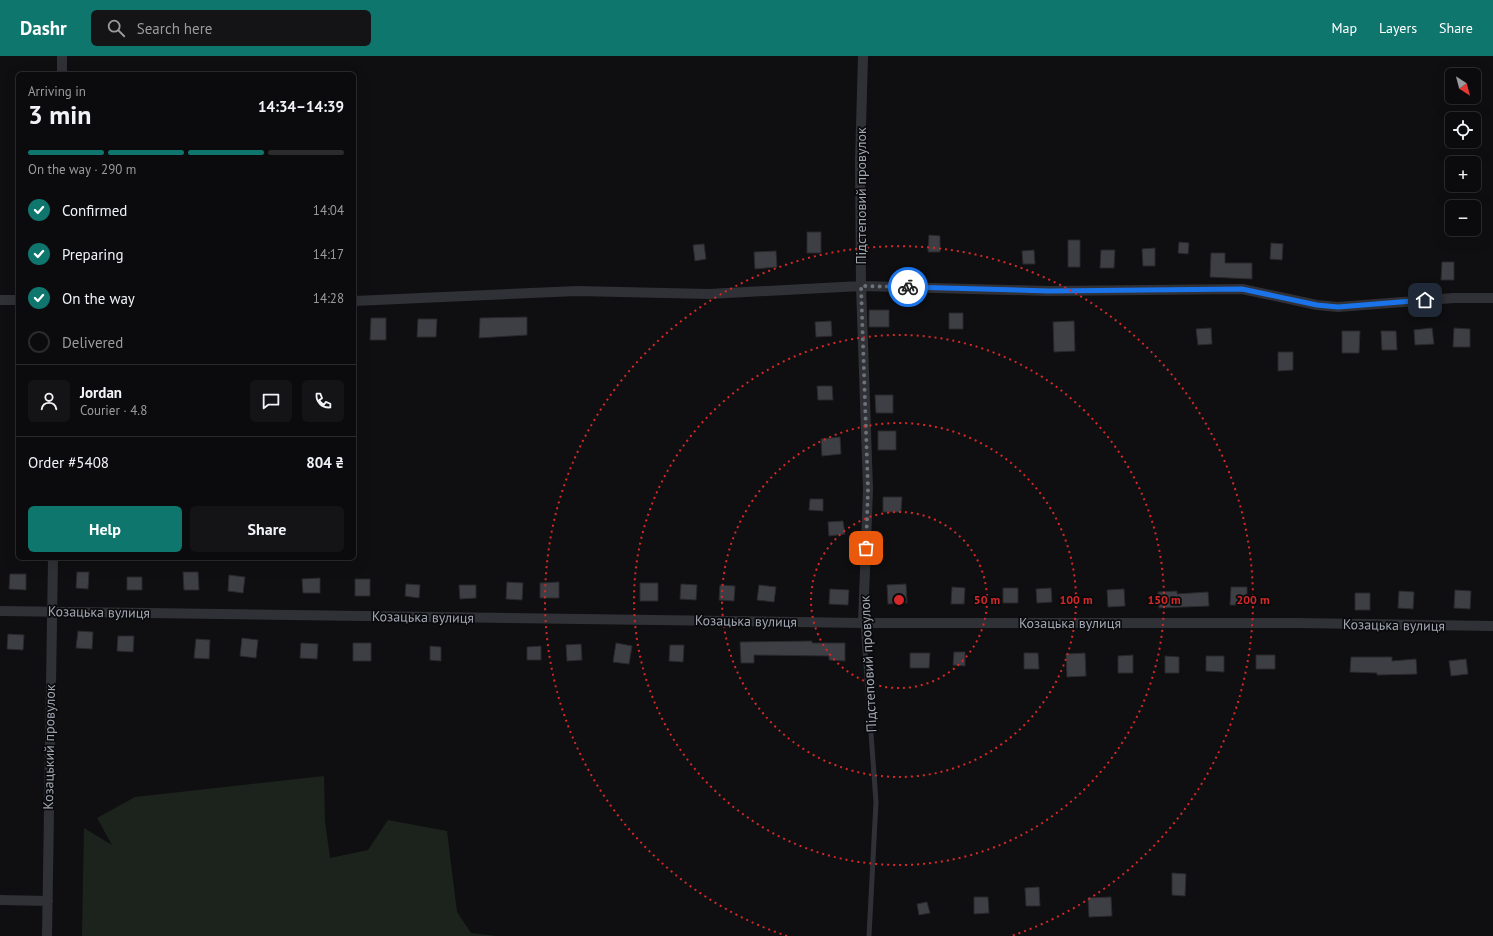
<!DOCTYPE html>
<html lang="en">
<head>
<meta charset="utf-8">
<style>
	body { margin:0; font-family:"PT Sans",sans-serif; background:#141416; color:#f1f3f6; height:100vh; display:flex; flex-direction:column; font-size:15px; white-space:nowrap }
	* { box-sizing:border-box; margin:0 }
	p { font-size:13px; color:#9a9b9d }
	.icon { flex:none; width:22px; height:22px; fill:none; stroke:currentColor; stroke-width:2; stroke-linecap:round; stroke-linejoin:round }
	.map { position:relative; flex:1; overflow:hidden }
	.panel { position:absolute; left:16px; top:16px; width:340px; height:488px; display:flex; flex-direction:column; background:#0b0b0d; border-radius:6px; box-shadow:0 4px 16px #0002,0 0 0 1px #2b2b2e }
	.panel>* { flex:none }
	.needle { width:26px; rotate:144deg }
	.tools { position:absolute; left:1445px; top:12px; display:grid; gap:8px }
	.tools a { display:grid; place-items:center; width:36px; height:36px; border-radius:6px; background:#0b0b0d; box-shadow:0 4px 16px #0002,0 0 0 1px #2b2b2e; font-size:20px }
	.pin { position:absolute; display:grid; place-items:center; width:34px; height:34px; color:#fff; margin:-17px; border-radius:8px; box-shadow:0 2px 6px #0006 }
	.courier { position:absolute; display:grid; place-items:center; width:40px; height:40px; margin:-20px; border:3px solid #1a73e8; border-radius:50%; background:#fff; color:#222; box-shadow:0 1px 5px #0007 }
	.overview em { font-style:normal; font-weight:700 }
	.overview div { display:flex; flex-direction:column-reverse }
	.overview { display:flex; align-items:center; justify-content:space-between; height:68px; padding:0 12px }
	h1 { font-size:26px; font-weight:700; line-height:30px }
	.bar { display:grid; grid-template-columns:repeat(4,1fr); gap:6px 4px; align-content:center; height:48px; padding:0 12px }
	.bar i { height:5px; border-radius:3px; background:#2b2b2e }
	.bar .selected { background:#0f766e }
	.bar p { grid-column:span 4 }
	.line { display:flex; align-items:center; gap:10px; padding:0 12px; border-top:1px solid #2b2b2e }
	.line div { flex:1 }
	.round { display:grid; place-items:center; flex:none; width:42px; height:42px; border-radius:6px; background:#141416 }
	ol { padding:0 12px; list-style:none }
	li { display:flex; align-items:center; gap:12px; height:44px }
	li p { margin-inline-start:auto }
	li .icon { padding:4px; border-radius:50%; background:#0f766e; color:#fff; stroke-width:4 }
	li:last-child { color:#9a9b9d }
	li i { width:22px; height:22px; border:2px solid #2b2b2e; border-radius:50% }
	.action { display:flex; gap:8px; margin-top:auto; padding:8px 12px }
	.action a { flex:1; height:46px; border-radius:6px; background:#0f766e; color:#fff; font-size:16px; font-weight:700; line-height:46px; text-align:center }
	.action a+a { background:#141416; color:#f1f3f6 }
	header { display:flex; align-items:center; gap:24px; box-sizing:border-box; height:56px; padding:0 20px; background:#0f766e; color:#fff }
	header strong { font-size:19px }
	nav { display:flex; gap:22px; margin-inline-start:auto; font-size:14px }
	.search { width:280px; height:36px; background:#141416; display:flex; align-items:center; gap:10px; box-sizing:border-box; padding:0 14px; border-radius:6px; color:#9a9b9d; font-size:15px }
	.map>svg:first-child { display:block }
	.green { fill:#1c231c }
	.building { fill:#3e3f44; stroke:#29292d }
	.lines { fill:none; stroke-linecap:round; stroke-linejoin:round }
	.lane { stroke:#303136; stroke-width:5 }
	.street { stroke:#303136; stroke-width:10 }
	.done { stroke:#6d717a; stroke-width:4; stroke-dasharray:0 7.2 }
	.route { stroke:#1a73e8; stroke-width:5 }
	.ring { fill:none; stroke:#d62828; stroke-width:2; stroke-dasharray:2 4 }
	.labels { text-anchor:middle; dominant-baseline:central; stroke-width:3.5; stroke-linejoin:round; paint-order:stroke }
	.street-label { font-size:14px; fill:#a0a6b2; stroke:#0a0a0c }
	.centre { fill:#d62828; stroke:#0a0a0c; stroke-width:2 }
	.ring-label { font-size:12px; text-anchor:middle; font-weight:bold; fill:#d62828; stroke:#0a0a0c; stroke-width:3.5; stroke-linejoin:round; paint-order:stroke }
</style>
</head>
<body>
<header>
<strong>Dashr</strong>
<div class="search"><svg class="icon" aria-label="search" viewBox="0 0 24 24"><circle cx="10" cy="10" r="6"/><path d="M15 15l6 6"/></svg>Search here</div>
<nav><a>Map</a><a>Layers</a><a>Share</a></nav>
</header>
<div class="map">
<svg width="1493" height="880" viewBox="0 0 1493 880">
	<rect width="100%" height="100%" fill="#0f0f11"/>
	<!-- green -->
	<path class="green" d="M324,720L325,765L330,802L368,794L388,764L447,775L457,856L471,877L497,880H82L84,772L112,789L97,762L135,741Z"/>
	<!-- building -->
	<path class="building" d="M807,176H821V197H807Z
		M929,179L940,180V196H928Z
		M1068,184H1080V211H1068Z
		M1179,186L1189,187L1188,198L1178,197Z
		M1271,187L1283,188L1282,204L1270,203Z
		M704,188L706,203L695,205L693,189Z
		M1155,192V210H1143L1142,193Z
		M1034,194L1035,208H1023L1022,195Z
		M1101,194H1115L1114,212H1100Z
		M776,195L777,211L755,213L754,196Z
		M1211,197H1225V207H1252V223L1210,221Z
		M1442,206H1454V224H1441Z
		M869,254H889V271H869Z
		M949,257H963V273H949Z
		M527,261V279L479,282L480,262Z
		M371,262H386V284H370Z
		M418,263H437L436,281H417Z
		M831,265L832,280L816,281L815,266Z
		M1074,265L1075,295L1054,296L1053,266Z
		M1211,272L1212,288L1198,289L1196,273Z
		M1432,272L1434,288L1415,289L1414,274Z
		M1454,272L1470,273V291H1453Z
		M1342,275H1360L1359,297H1342Z
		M1381,275H1396L1397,294H1382Z
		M1278,296H1293V314L1278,315Z
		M817,330H832L833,344H818Z
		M875,339H893V357H876Z
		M878,375H896V394H878Z
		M840,381L841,398L822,400L821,383Z
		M883,441H902L901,456H883Z
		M810,443H823V455L809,454Z
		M843,465L845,478L829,480L828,466Z
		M77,516H89L88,533L76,532Z
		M183,516H198L199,534H184Z
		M10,518H26V534L9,533Z
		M229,519L245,521L243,537L228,535Z
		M127,521H142V534H127Z
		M320,522V537H303L302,523Z
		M355,523H370V540H355Z
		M507,526L523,527L522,544L506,543Z
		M559,526V542H540V527Z
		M640,527H658V545H640Z
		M406,528L420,529L419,542L405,540Z
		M681,528L697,529L696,544L680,543Z
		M906,528L907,547L888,548L887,529Z
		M459,529H476V542L460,543Z
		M720,529L735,530L734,545L719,544Z
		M759,529L776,531L774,546L757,544Z
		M952,531L965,532L964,548H951Z
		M1231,531H1247V549H1230Z
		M1003,532H1018V547H1003Z
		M1051,532L1052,546L1037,547L1036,533Z
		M830,533L849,534L848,549L829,548Z
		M1124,533L1125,550L1108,551L1107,534Z
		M1455,534L1471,535L1470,553L1454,552Z
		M1177,535V538L1208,536L1209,550L1159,552L1158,536Z
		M1399,535L1414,536L1413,553L1398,552Z
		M1355,537H1370V554H1355Z
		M78,575L93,576L92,593L76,592Z
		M8,578L24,579L23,594L7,593Z
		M118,580H134L133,596L117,595Z
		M242,582L258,584L256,602L240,600Z
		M196,583L210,584L209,603L194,602Z
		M812,585V587H845V605L829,604V600L754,599V607H741L740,586Z
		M301,587L318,588L317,603L300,602Z
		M353,587H371V605H353Z
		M616,587L632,590L629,608L613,606Z
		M581,588L582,604L567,605L566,589Z
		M670,589H684L683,606L669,605Z
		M430,590L441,591V605L430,604Z
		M541,590V604H527V591Z
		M954,596H965V610L953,609Z
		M910,597H930L929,612H910Z
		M1024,597H1038L1039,613H1024Z
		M1085,597L1086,620L1067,621L1066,598Z
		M1133,599V617H1118V600Z
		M1256,599H1275V613H1256Z
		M1165,600L1179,601V617H1165Z
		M1206,600H1224V616L1206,615Z
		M1351,601H1392V605L1416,603L1417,618L1377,619V617L1350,616Z
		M1466,603L1468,618L1451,620L1449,605Z
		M1172,817L1186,818L1185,840L1172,839Z
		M1039,831L1040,850H1026L1025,832Z
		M974,841H988L989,857L974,858Z
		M1111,841L1112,860L1089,861L1088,842Z
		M927,846L930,857L919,859L917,848Z"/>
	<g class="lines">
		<!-- lane -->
		<path class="lane" d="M863,567L876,746L869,880"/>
		<!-- street -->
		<path class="street" d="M863,0L860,106L861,230L868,433L863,567
			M62,18V0
			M0,244H18
			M354,245L577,235L709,238L861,230L1049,235L1242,233L1317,249L1338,251L1454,242H1493
			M0,555L863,567H1298L1493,570
			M0,844L48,845
			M47,880L53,502"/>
	</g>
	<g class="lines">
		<!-- done -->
		<path class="done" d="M866,492L868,433L861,230L908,231"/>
		<!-- route -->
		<path class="route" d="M908,231L1049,235L1242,233L1317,249L1338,251L1425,244"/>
	</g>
	<!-- distance rings -->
	<g class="ring">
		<circle cx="899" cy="544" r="88"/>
		<circle cx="899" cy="544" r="177"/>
		<circle cx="899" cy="544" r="265"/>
		<path d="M787 880A354 354 0 1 1 1011 880"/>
	</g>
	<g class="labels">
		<!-- street labels -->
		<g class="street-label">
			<text transform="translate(861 140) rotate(-90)">Підстеповий провулок</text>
			<text transform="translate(99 556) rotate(1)">Козацька вулиця</text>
			<text transform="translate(423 561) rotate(1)">Козацька вулиця</text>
			<text transform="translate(746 565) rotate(1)">Козацька вулиця</text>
			<text x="1070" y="567">Козацька вулиця</text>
			<text transform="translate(1394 569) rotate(1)">Козацька вулиця</text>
			<text transform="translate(868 608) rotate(-93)">Підстеповий провулок</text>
			<text transform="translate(49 691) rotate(-89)">Козацький провулок</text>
		</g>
	</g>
	<circle cx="899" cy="544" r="6" class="centre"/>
	<g class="ring-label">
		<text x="987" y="548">50 m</text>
		<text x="1076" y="548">100 m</text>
		<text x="1164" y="548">150 m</text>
		<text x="1253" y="548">200 m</text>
	</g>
</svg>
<div class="tools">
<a><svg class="needle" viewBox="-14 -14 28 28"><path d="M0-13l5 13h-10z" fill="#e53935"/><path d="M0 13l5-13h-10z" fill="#9a9b9d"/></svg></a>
<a><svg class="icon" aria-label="locate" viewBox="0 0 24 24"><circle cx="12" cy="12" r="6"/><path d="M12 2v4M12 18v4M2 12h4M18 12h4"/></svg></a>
<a>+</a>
<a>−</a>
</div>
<div class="pin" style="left:866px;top:492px;background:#ea580c"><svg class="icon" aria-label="bag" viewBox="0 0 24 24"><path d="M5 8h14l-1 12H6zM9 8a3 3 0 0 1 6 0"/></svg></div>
<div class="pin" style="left:1425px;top:244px;background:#1f2937"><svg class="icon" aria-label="home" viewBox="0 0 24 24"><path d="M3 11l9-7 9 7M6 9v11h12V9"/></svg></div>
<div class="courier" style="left:908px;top:231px"><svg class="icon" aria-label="bike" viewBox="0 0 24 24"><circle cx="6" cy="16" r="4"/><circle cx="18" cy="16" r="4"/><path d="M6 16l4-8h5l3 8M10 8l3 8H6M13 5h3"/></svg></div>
<section class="panel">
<div class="overview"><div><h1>3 min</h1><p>Arriving in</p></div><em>14:34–14:39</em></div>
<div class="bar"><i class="selected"></i><i class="selected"></i><i class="selected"></i><i></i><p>On the way · 290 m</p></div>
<ol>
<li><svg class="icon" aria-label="check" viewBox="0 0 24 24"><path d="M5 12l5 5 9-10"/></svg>Confirmed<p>14:04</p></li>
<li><svg class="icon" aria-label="check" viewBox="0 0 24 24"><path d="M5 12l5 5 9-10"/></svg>Preparing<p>14:17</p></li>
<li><svg class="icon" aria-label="check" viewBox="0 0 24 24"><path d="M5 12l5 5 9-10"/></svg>On the way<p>14:28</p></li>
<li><i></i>Delivered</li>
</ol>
<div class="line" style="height:72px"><a class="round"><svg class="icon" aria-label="person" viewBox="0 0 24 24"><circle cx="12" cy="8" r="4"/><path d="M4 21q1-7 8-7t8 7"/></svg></a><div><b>Jordan</b><p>Courier · 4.8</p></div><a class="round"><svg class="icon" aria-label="chat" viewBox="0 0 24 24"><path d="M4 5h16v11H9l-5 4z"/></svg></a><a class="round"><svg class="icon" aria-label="phone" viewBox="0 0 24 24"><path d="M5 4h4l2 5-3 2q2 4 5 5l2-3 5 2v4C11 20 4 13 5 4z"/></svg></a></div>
<div class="line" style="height:52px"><div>Order #5408</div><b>804 ₴</b></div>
<div class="action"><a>Help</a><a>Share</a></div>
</section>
</div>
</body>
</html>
